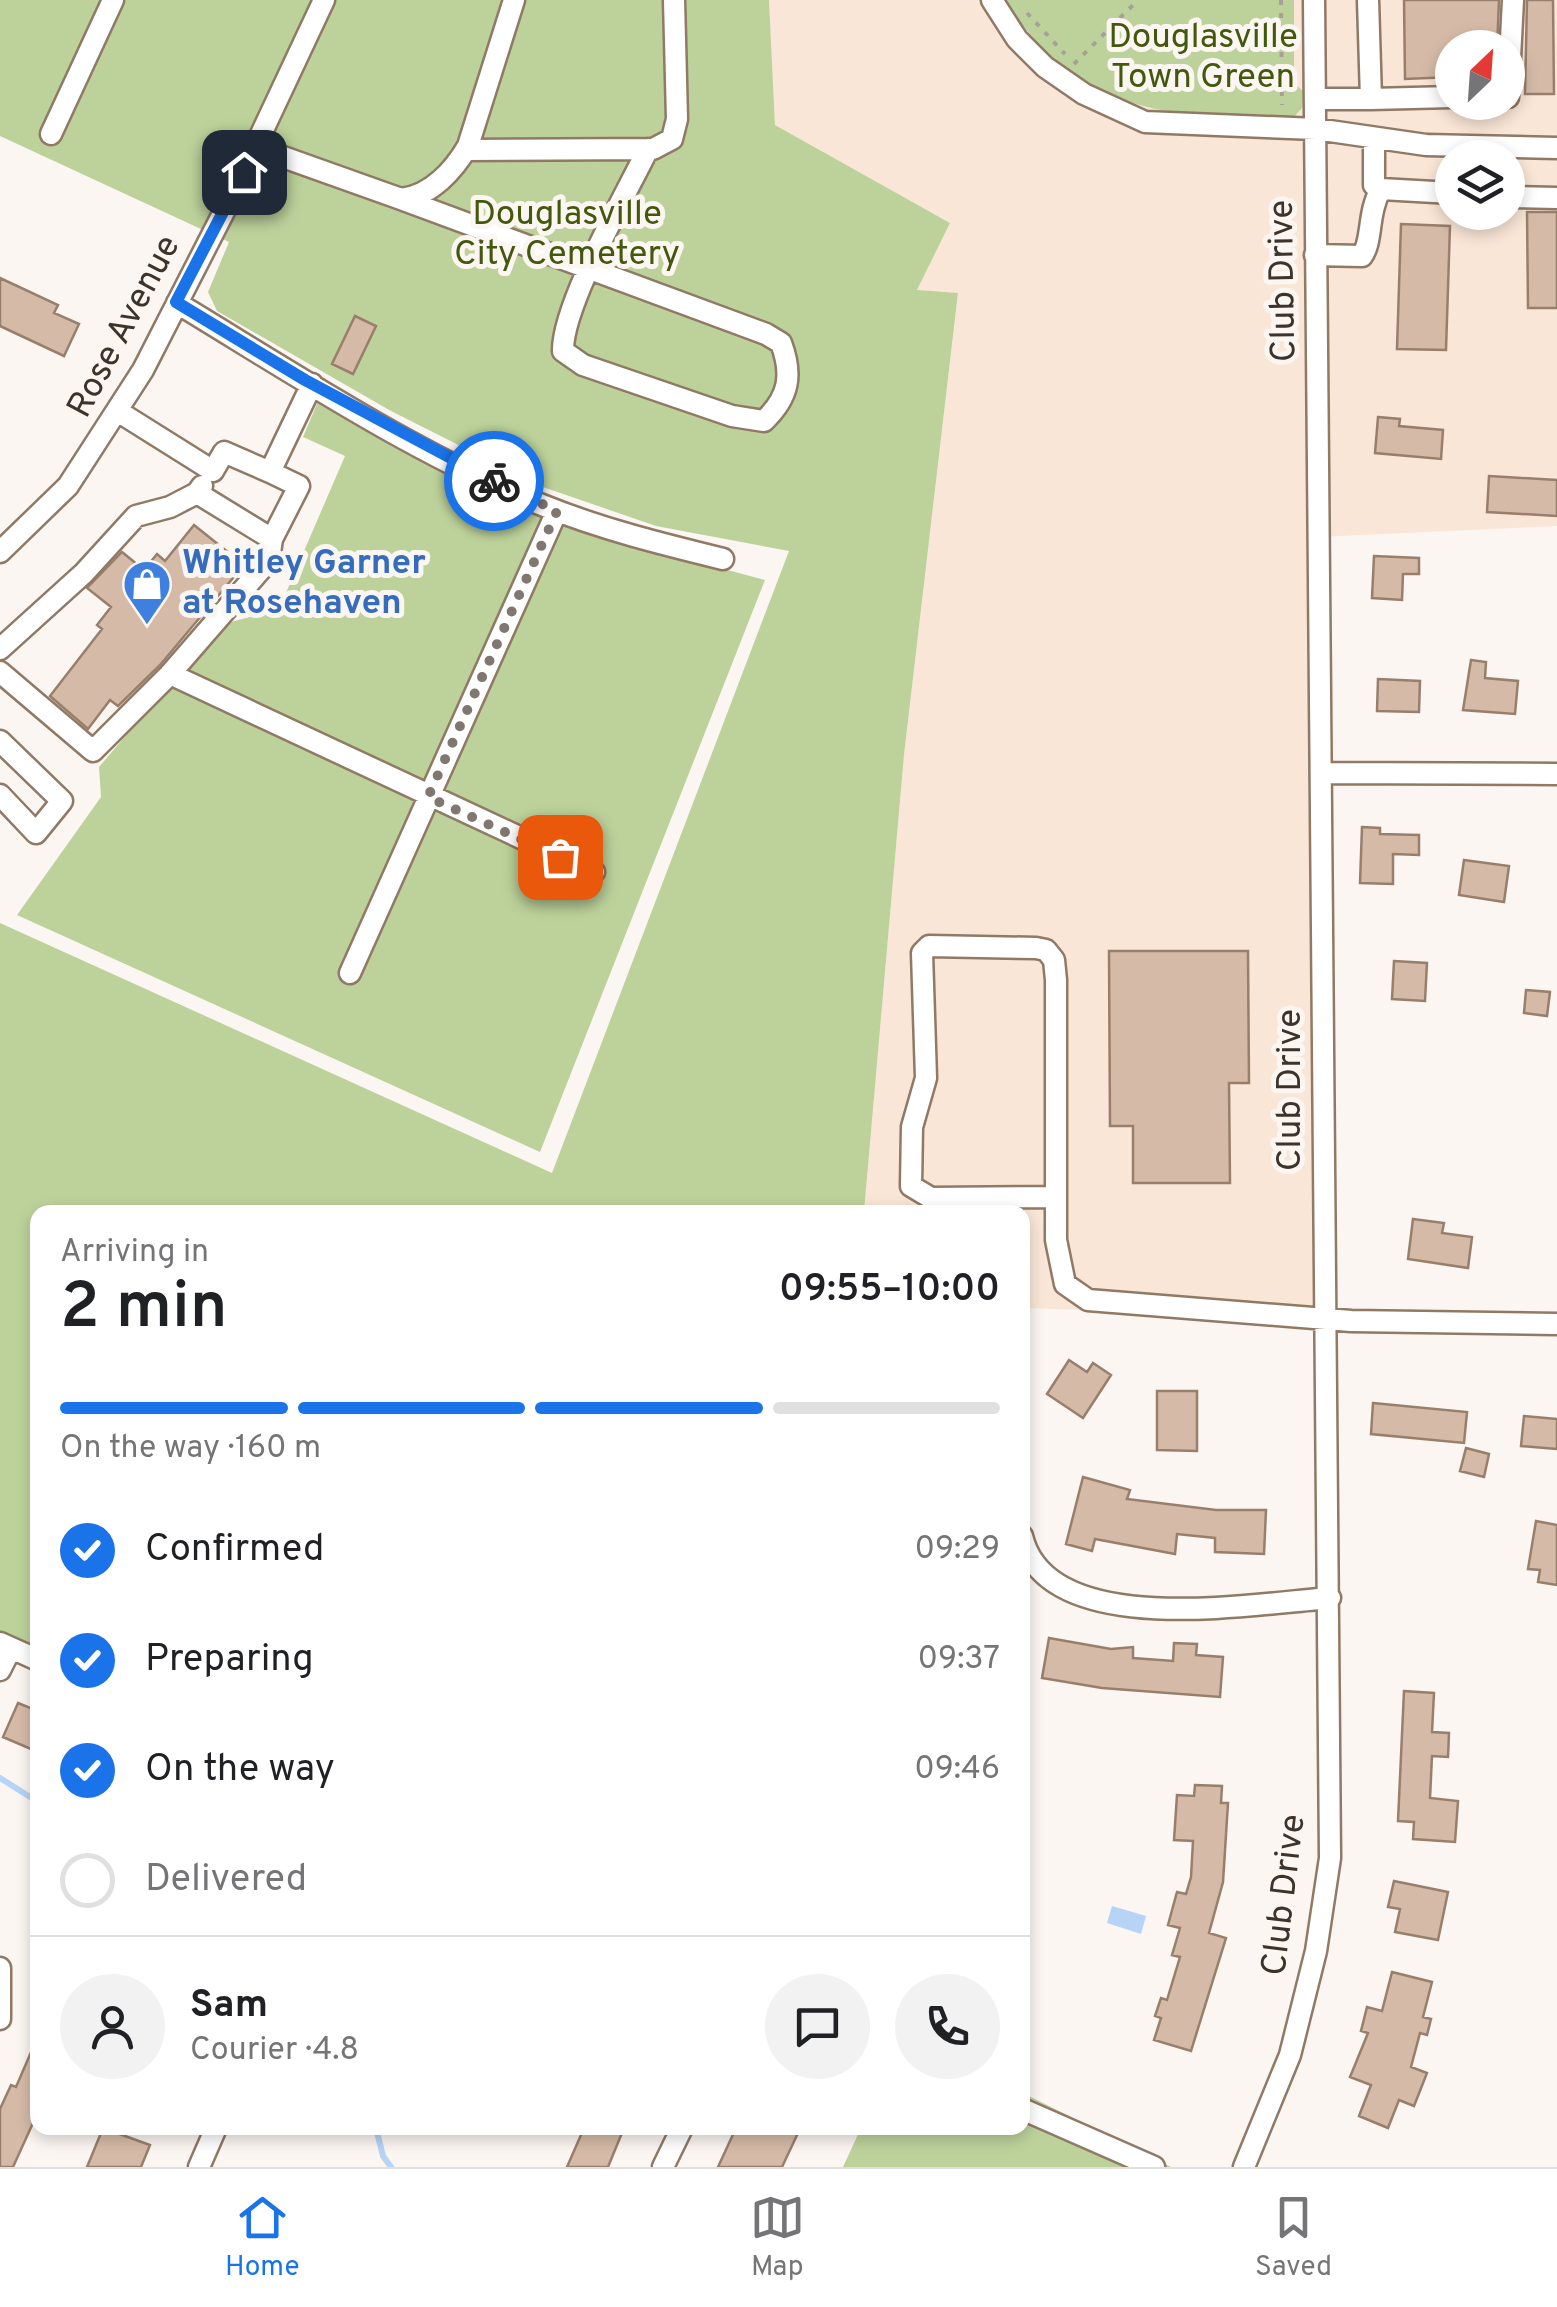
<!DOCTYPE html>
<html lang="en">
<head>
<meta charset="utf-8">
<style>
	body { margin:0; font-family:Overpass,sans-serif; background:#f2f2f2; color:#202124; height:100vh; display:flex; flex-direction:column; font-size:38px; white-space:nowrap }
	* { box-sizing:border-box; margin:0 }
	p { font-size:32px; color:#757577 }
	.icon { flex:none; width:55px; height:55px; fill:none; stroke:currentColor; stroke-width:2; stroke-linecap:round; stroke-linejoin:round }
	.map { position:relative; flex:1; overflow:hidden }
	.drawer { position:absolute; left:30px; top:1205px; width:1000px; height:930px; display:flex; flex-direction:column; background:#fff; border-radius:20px; box-shadow:0 5px 15px #0003 }
	.drawer>* { flex:none }
	.needle { width:65px; rotate:25deg }
	.tools { position:absolute; left:1435px; top:30px; display:grid; gap:20px }
	.tools a { display:grid; place-items:center; width:90px; height:90px; border-radius:50%; background:#fff; box-shadow:0 5px 15px #0003; font-size:50px }
	.pin { position:absolute; display:grid; place-items:center; width:85px; height:85px; color:#fff; margin:-42px; border-radius:20px; box-shadow:0 5px 15px #0006 }
	.courier { position:absolute; display:grid; place-items:center; width:100px; height:100px; margin:-50px; border:8px solid #1a73e8; border-radius:50%; background:#fff; color:#222; box-shadow:0 2px 12px #0007 }
	.summary em { font-style:normal; font-weight:600 }
	.summary div { display:flex; flex-direction:column-reverse }
	.summary { display:flex; align-items:center; justify-content:space-between; height:170px; padding:0 30px }
	h1 { font-size:65px; font-weight:600; line-height:75px }
	.bar { display:grid; grid-template-columns:repeat(4,1fr); gap:15px 10px; align-content:center; height:120px; padding:0 30px }
	.bar i { height:12px; border-radius:8px; background:#e0e0e0 }
	.bar .on { background:#1a73e8 }
	.bar p { grid-column:span 4 }
	.line { display:flex; align-items:center; gap:25px; padding:0 30px; border-top:2px solid #e0e0e0 }
	.line div { flex:1 }
	.round { display:grid; place-items:center; flex:none; width:105px; height:105px; border-radius:52px; background:#f2f2f2 }
	ol { padding:0 30px; list-style:none }
	li { display:flex; align-items:center; gap:30px; height:110px }
	li p { margin-inline-start:auto }
	li .icon { padding:10px; border-radius:50%; background:#1a73e8; color:#fff; stroke-width:4 }
	li:last-child { color:#757577 }
	li i { width:55px; height:55px; border:5px solid #e0e0e0; border-radius:50% }
	.dock { display:flex; justify-content:space-around; align-items:center; height:140px; border-top:2px solid #e0e0e0; background:#fff; font-size:28px; color:#757577 }
	.dock a { display:grid; justify-items:center; gap:5px }
	.dock .on { color:#1a73e8 }
	.map>svg:first-child { display:block }
	.built { fill:#fae6d6; fill-rule:evenodd }
	.green { fill:#bdd29b }
	.water { fill:#b7d3f6 }
	.lines { fill:none; stroke-linecap:round; stroke-linejoin:round }
	.stream { stroke:#b7d3f6; stroke-width:6 }
	.building { fill:#d5bba7; stroke:#987f6c; stroke-width:2.5 }
	.minor-casing { stroke:#907965; stroke-width:25 }
	.path { stroke:#a7a099; stroke-width:4; stroke-dasharray:5 8; stroke-linecap:butt }
	.minor { stroke:#fff; stroke-width:20 }
	.done { stroke:#807770; stroke-width:10; stroke-dasharray:0 18 }
	.route { stroke:#1a73e8; stroke-width:12 }
	.labels { text-anchor:middle; dominant-baseline:central; stroke-width:10; stroke-linejoin:round; paint-order:stroke }
	.park-label { font-size:35px; fill:#43580d; stroke:#fbf6f2 }
	.street-label { font-size:35px; fill:#3d332a; stroke:#fbf6f2 }
	.shop-label { font-size:35px; font-weight:bold; fill:#366cbe; stroke:#fbf6f2; text-anchor:start }
</style>
</head>
<body>
<div class="map">
<svg width="1557" height="2167" viewBox="0 0 1557 2167">
	<rect width="100%" height="100%" fill="#fbf6f2"/>
	<!-- built -->
	<path class="built" d="M769,0H1557V526L1318,537L1324,1318L1023,1308L1022,1212H864L904,755L958,294L916,291L950,223L775,125ZM1452,48H1508V102H1452ZM1452,158H1508V212H1452Z"/>
	<!-- green -->
	<path class="green" d="M0,0H769L775,125L950,223L917,290L958,293L904,755L864,1212H38L37,1660L0,1643V923L552,1173L789,551L656,526L540,486L391,411L217,311L208,292L229,242L0,136Z
		M1005,0H1294V83L1304,92L1302,108L1294,117C1170,119 1078,115 1005,0Z
		M319,399L598,535L765,580L540,1152L17,915L101,797L99,767L220,625L279,609L345,456L303,437Z
		M1023,2093L1171,2167H843L861,2128H1022Z"/>
	<!-- water -->
	<path class="water" d="M1112,1906L1146,1916L1141,1934L1107,1923Z"/>
	<g class="lines">
		<!-- stream -->
		<path class="stream" d="M0,1778L38,1802
			M376,2128L383,2156L391,2167"/>
	</g>
	<!-- building -->
	<path class="building" d="M1404,0H1499L1497,48H1452V77L1405,79Z
		M1527,0H1553L1554,94H1525Z
		M1527,212H1557V308H1528Z
		M1401,224L1450,226L1446,350L1397,349Z
		M0,278L58,305L54,313L79,324L64,356L0,326Z
		M355,316L376,326L353,374L332,364Z
		M1378,417L1400,419L1399,426L1443,430L1441,459L1375,453Z
		M1489,476L1557,480V516L1487,512Z
		M194,525L244,565L160,665L118,706L110,700L88,729L50,696L102,629L97,625L111,607L87,588L122,552L144,570L157,554L165,561Z
		M1374,556L1419,558V574H1403L1402,600L1372,598Z
		M1471,660L1486,662L1485,678L1518,681L1515,714L1463,710Z
		M1378,679L1420,681L1419,712L1377,711Z
		M1362,827L1380,828V834L1419,835V855L1393,854V884L1360,883Z
		M1464,860L1509,866L1504,902L1459,895Z
		M1109,951H1248L1249,1083H1229L1230,1183H1133V1126H1110Z
		M1394,961L1427,963L1425,1001L1392,999Z
		M1526,990L1550,992L1547,1016L1524,1013Z
		M1413,1219L1444,1223L1442,1233L1472,1237L1468,1268L1408,1259Z
		M1069,1360L1087,1372L1093,1363L1111,1375L1083,1418L1047,1394Z
		M1157,1391H1197V1451L1157,1450Z
		M1373,1403L1467,1412L1464,1443L1371,1434Z
		M1524,1416L1557,1419V1449L1521,1446Z
		M1466,1448L1489,1454L1484,1477L1460,1471Z
		M1083,1477L1130,1490L1127,1499L1216,1510H1266L1264,1554L1215,1552V1538L1177,1534L1175,1554L1095,1539L1092,1551L1066,1544Z
		M1536,1521L1557,1525V1585L1538,1582L1540,1570L1528,1569Z
		M1049,1638L1111,1649L1133,1647V1658L1173,1661L1174,1643L1197,1644L1196,1655L1223,1657L1220,1697L1102,1688L1042,1678Z
		M1404,1691L1434,1693L1432,1732L1449,1733L1448,1757L1432,1756L1430,1798L1458,1801L1455,1842L1413,1839L1414,1822L1398,1821Z
		M18,1703L38,1711V1752L3,1737Z
		M1195,1785L1222,1786L1221,1803H1228L1223,1882L1209,1933L1226,1938L1191,2051L1154,2040L1161,2018L1155,2016L1161,1998L1167,2000L1180,1957L1172,1955L1180,1928L1168,1925L1177,1892L1186,1894L1191,1877L1193,1841L1174,1840L1177,1795L1194,1796Z
		M1394,1881L1448,1892L1438,1940L1395,1932L1400,1909L1388,1907Z
		M1392,1972L1432,1982L1423,2017L1431,2019L1427,2035L1420,2033L1411,2067L1427,2073L1414,2106L1399,2100L1388,2128L1359,2116L1371,2085L1350,2077L1368,2033L1361,2031L1367,2007L1382,2011Z
		M38,2036V2112L13,2167H0V2109L11,2085L16,2087Z
		M103,2128L150,2145L141,2167H87Z
		M584,2128H624L608,2167H567Z
		M736,2128H785L798,2133L782,2167H718Z"/>
	<g class="lines">
		<!-- minor casing -->
		<g class="minor-casing">
			<path id="minor" d="M992,0L1017,39L1045,67L1084,94L1145,122L1316,129L1426,145L1557,148
				M1508,97L1513,0
				M1315,99H1371L1368,0
				M1371,99L1452,97
				M51,134L113,0
				M1374,139V185L1381,189L1452,193
				M255,147L401,199C431,196 454,170 468,146L514,0
				M466,150L653,149L672,139L677,119L674,0
				M1508,197L1557,198
				M401,199L766,334L781,343C793,375 789,397 764,421L732,416L583,365L563,351C562,306 626,194 648,149
				M1315,255L1362,256C1373,241 1367,213 1381,189
				M177,303C291,372 418,456 542,505C601,529 662,544 723,559
				M119,412L213,471L224,452L270,472L312,384
				M202,486L197,493L272,539L299,486L270,472
				M0,552L68,486L143,370L232,196L324,0
				M0,649L84,573L136,516L170,507L197,493
				M0,672L93,751L170,674L269,560L272,539
				M170,674L594,872
				M0,741L62,801L36,833L0,795
				M1321,773L1557,774
				M350,973L557,511
				M1056,1197L931,1198L911,1186L912,1127L926,1078L922,953L929,946L1036,948L1046,950L1054,960L1056,980V1240L1065,1284L1088,1300L1351,1321L1557,1324
				M1022,1536C1046,1640 1250,1604 1330,1598
				M0,1643L38,1660
				M0,1670L11,1648
				M0,1968V2019
				M1022,2109L1154,2167
				M199,2167L216,2128
				M663,2167L682,2128
				M1244,2167L1290,2055L1316,1951L1330,1858L1314,0"/>
		</g>
		<!-- path -->
		<path class="path" d="M1281,0L1282,105
			M1027,13L1065,54
			M1074,64L1138,0"/>
		<!-- minor -->
		<use href="#minor" class="minor"/>
	</g>
	<g class="lines">
		<!-- done -->
		<path class="done" d="M494,481L557,511L428,797L560,857"/>
		<!-- route -->
		<path class="route" d="M244,172L176,302L305,380L494,481"/>
	</g>
	<!-- icons -->
	<defs>
		<g id="shop-pin" transform="scale(2.5)"><path d="M0 17L-7.5 6A9.5 9.5 0 1 1 7.5 6Z" fill="#3f7fe0" stroke="#fbf6f2"/><path d="M-5-2.5h2.3a2.7 3.5 0 0 1 5.4 0H5L5.5 6h-11ZM-1.5-2.5h3a1.5 2.3 0 0 0-3 0Z" fill="#fff"/></g>
	</defs>
	<g fill-rule="evenodd">
		<use href="#shop-pin" x="147" y="584"/>
	</g>
	<g class="labels">
		<!-- park labels -->
		<g class="park-label">
			<text x="1203" y="38">Douglasville<tspan x="1203" dy="40">Town Green</tspan></text>
			<text x="567" y="215">Douglasville<tspan x="567" dy="40">City Cemetery</tspan></text>
		</g>
		<!-- street labels -->
		<g class="street-label">
			<text transform="translate(1284 281) rotate(-91)">Club Drive</text>
			<text transform="translate(125 327) rotate(-62)">Rose Avenue</text>
			<text transform="translate(1291 1090) rotate(-90)">Club Drive</text>
			<text transform="translate(1285 1895) rotate(-83)">Club Drive</text>
		</g>
		<!-- shop labels -->
		<g class="shop-label">
			<text x="182" y="564">Whitley Garner<tspan x="182" dy="40">at Rosehaven</tspan></text>
		</g>
	</g>
</svg>
<div class="tools">
<a><svg class="needle" viewBox="-14 -14 28 28"><path d="M0-13l5 13h-10z" fill="#e53935"/><path d="M0 13l5-13h-10z" fill="#757577"/></svg></a>
<a><svg class="icon" aria-label="layers" viewBox="0 0 24 24"><path d="M12 4l9 5-9 5-9-5zM3 14l9 5 9-5"/></svg></a>
</div>
<div class="pin" style="left:560px;top:857px;background:#ea580c"><svg class="icon" aria-label="bag" viewBox="0 0 24 24"><path d="M5 8h14l-1 12H6zM9 8a3 3 0 0 1 6 0"/></svg></div>
<div class="pin" style="left:244px;top:172px;background:#1f2937"><svg class="icon" aria-label="home" viewBox="0 0 24 24"><path d="M3 11l9-7 9 7M6 9v11h12V9"/></svg></div>
<div class="courier" style="left:494px;top:481px"><svg class="icon" aria-label="bike" viewBox="0 0 24 24"><circle cx="6" cy="16" r="4"/><circle cx="18" cy="16" r="4"/><path d="M6 16l4-8h5l3 8M10 8l3 8H6M13 5h3"/></svg></div>
<section class="drawer">
<div class="summary"><div><h1>2 min</h1><p>Arriving in</p></div><em>09:55–10:00</em></div>
<div class="bar"><i class="on"></i><i class="on"></i><i class="on"></i><i></i><p>On the way · 160 m</p></div>
<ol>
<li><svg class="icon" aria-label="check" viewBox="0 0 24 24"><path d="M5 12l5 5 9-10"/></svg>Confirmed<p>09:29</p></li>
<li><svg class="icon" aria-label="check" viewBox="0 0 24 24"><path d="M5 12l5 5 9-10"/></svg>Preparing<p>09:37</p></li>
<li><svg class="icon" aria-label="check" viewBox="0 0 24 24"><path d="M5 12l5 5 9-10"/></svg>On the way<p>09:46</p></li>
<li><i></i>Delivered</li>
</ol>
<div class="line" style="height:180px"><a class="round"><svg class="icon" aria-label="person" viewBox="0 0 24 24"><circle cx="12" cy="8" r="4"/><path d="M4 21q1-7 8-7t8 7"/></svg></a><div><b>Sam</b><p>Courier · 4.8</p></div><a class="round"><svg class="icon" aria-label="chat" viewBox="0 0 24 24"><path d="M4 5h16v11H9l-5 4z"/></svg></a><a class="round"><svg class="icon" aria-label="phone" viewBox="0 0 24 24"><path d="M5 4h4l2 5-3 2q2 4 5 5l2-3 5 2v4C11 20 4 13 5 4z"/></svg></a></div>
</section>
</div>
<nav class="dock">
<a class="on"><svg class="icon" aria-label="home" viewBox="0 0 24 24"><path d="M3 11l9-7 9 7M6 9v11h12V9"/></svg>Home</a>
<a><svg class="icon" aria-label="map" viewBox="0 0 24 24"><path d="M3 6l6-2 6 2 6-2v14l-6 2-6-2-6 2zM9 4v14M15 6v14"/></svg>Map</a>
<a><svg class="icon" aria-label="saved" viewBox="0 0 24 24"><path d="M7 4h10v16l-5-4-5 4z"/></svg>Saved</a>
</nav>
</body>
</html>
